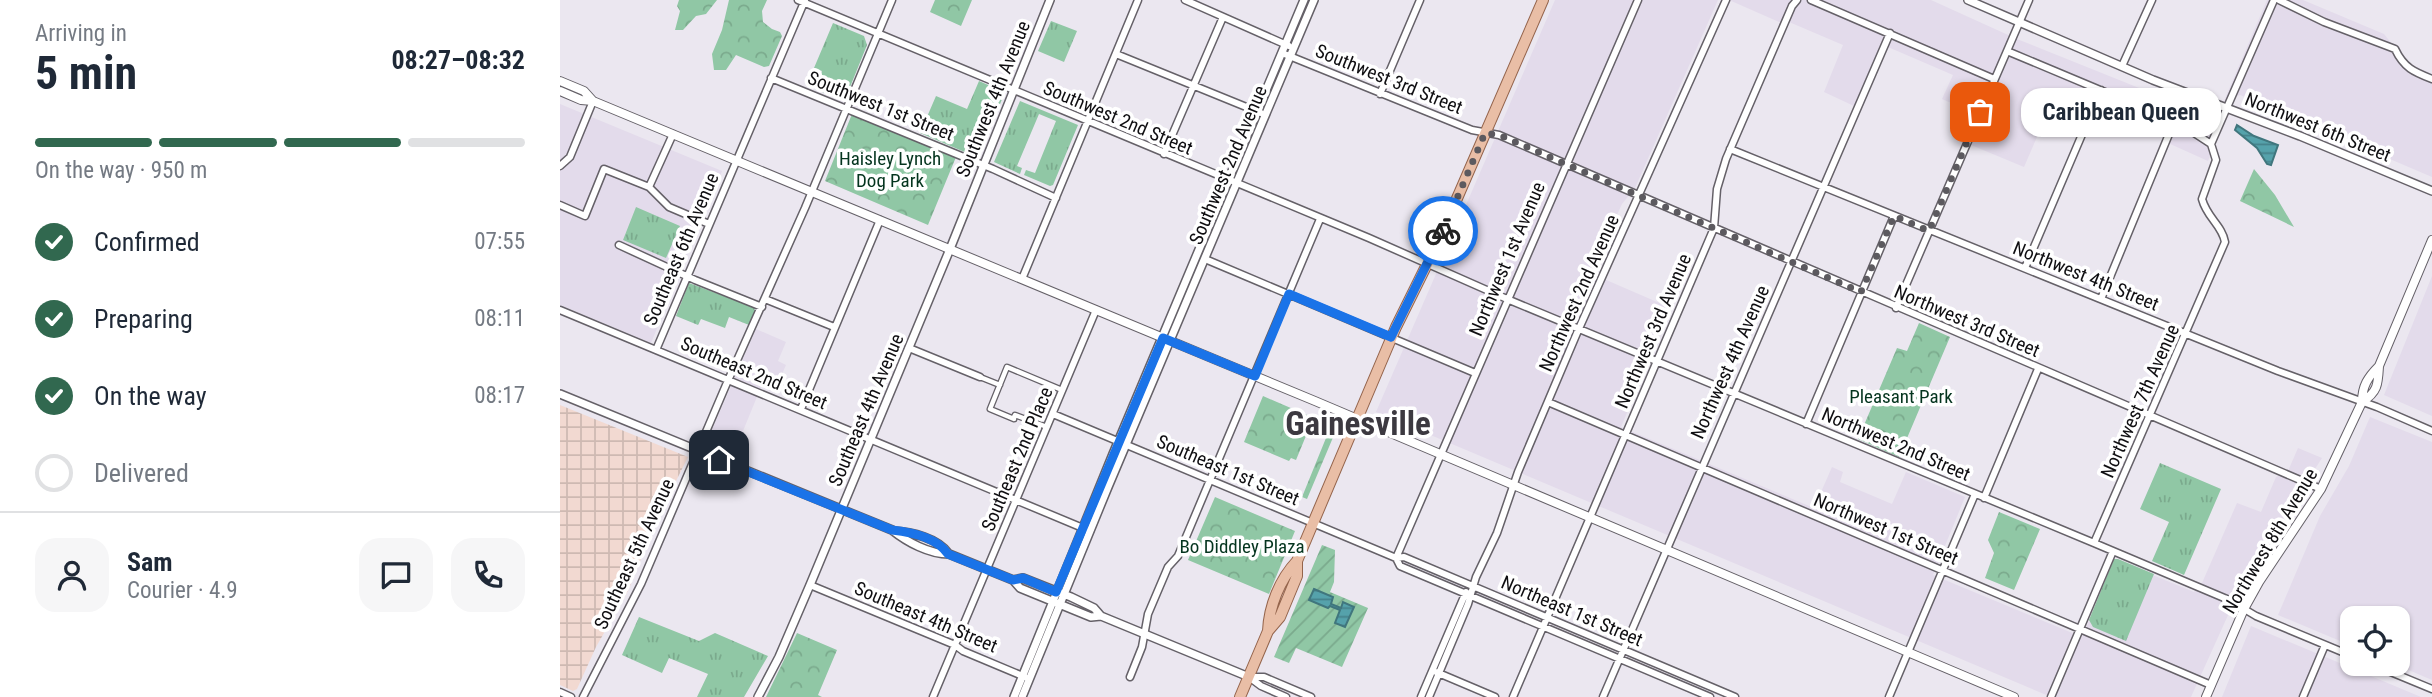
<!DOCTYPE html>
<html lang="en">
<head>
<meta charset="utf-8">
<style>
	body { margin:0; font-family:"Roboto Condensed",sans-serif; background:#f6f6f7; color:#1f2937; height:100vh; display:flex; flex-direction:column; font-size:26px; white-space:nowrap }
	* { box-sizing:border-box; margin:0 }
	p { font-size:23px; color:#747a83 }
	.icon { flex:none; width:38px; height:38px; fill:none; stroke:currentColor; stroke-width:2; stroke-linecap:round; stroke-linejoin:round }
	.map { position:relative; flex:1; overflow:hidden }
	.sheet { display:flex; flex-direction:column; background:#fff; width:560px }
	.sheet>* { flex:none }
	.fabs { position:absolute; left:1780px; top:606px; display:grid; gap:14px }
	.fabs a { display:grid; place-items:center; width:70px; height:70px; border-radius:14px; background:#fff; box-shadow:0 2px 5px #0004; font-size:35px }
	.pin { position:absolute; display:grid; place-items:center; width:60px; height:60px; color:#fff; margin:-30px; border-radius:14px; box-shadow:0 4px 10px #0006 }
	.courier { position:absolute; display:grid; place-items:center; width:70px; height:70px; margin:-35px; border:5px solid #1a73e8; border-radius:50%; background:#fff; color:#222; box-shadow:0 2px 9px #0007 }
	.bubble { position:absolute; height:49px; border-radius:21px; background:#fff; box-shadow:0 2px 5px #0004; font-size:23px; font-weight:700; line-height:49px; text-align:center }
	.overview em { font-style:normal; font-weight:700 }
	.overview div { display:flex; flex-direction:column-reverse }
	.overview { display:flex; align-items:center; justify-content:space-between; height:119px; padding:0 35px }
	h1 { font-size:46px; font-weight:700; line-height:52px }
	.bar { display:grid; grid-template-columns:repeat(4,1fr); gap:10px 7px; align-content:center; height:84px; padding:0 35px }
	.bar i { height:9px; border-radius:5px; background:#e0e1e3 }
	.bar .on { background:#31684f }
	.bar p { grid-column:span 4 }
	.line { display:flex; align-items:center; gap:18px; padding:0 35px; border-top:2px solid #e0e1e3 }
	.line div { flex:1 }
	.round { display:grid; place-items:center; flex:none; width:74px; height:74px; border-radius:21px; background:#f6f6f7 }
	ol { padding:0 35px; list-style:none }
	li { display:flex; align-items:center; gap:21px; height:77px }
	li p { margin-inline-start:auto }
	li .icon { padding:7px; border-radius:50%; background:#31684f; color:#fff; stroke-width:4 }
	li:last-child { color:#747a83 }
	li i { width:38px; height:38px; border:4px solid #e0e1e3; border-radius:50% }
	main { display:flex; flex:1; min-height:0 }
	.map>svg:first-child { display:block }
	.built { fill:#e3dbeb }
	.industrial { fill:url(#industrial-grid) }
	.grass { fill:url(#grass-tufts) }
	.forest { fill:url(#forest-crowns) }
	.garden { fill:url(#garden-furrows) }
	.water { fill:url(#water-rules); stroke:#40767d; stroke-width:2 }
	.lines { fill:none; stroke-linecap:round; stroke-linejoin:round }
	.pedestrian-casing { stroke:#656168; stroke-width:7 }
	.minor-casing { stroke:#656168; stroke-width:9 }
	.tertiary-casing { stroke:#656168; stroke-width:10 }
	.secondary-casing { stroke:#656168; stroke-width:10 }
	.primary-casing { stroke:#94644c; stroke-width:12 }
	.pedestrian { stroke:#fff; stroke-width:4.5 }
	.minor { stroke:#fff; stroke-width:6 }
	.tertiary { stroke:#fff; stroke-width:7 }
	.secondary { stroke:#fff; stroke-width:8 }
	.primary { stroke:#e9bea6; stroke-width:10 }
	.done { stroke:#5c5a5f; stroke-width:7; stroke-dasharray:0 12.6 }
	.route { stroke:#1a73e8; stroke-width:9 }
	.labels { text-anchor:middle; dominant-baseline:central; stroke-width:7; stroke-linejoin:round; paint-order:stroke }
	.street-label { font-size:19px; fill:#0f0e11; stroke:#fff }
	.park-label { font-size:19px; fill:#04341e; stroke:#fff }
	.town-label { font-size:33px; font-weight:bold; fill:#3c3940; stroke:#fff }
</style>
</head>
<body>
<main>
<section class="sheet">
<div class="overview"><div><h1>5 min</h1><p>Arriving in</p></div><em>08:27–08:32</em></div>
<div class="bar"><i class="on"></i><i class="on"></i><i class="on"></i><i></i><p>On the way · 950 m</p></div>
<ol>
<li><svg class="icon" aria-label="check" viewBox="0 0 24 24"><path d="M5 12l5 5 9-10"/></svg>Confirmed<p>07:55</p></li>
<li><svg class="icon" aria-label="check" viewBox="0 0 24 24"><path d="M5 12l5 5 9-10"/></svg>Preparing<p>08:11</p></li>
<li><svg class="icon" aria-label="check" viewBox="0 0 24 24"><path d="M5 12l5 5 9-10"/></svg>On the way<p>08:17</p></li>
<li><i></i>Delivered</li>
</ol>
<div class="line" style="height:126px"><a class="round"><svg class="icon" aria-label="person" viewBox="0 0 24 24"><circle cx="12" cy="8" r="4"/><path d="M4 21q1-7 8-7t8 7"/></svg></a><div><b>Sam</b><p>Courier · 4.9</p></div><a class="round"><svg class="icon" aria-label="chat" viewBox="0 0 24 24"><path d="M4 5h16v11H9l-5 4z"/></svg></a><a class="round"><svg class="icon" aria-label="phone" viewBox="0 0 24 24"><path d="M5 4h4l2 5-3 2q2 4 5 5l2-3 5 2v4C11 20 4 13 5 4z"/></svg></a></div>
</section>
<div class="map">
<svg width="1872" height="697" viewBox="0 0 1872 697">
	<defs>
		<pattern id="industrial-grid" width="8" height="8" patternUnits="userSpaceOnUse" patternTransform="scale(1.75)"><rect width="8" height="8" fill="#f2d9d1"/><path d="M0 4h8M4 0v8" fill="none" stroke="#ceb9b2"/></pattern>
		<pattern id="grass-tufts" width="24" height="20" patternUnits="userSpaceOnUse" patternTransform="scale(1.75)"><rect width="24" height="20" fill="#90c7a5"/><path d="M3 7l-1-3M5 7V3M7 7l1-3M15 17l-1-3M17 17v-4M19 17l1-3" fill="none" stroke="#7baa8d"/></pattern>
		<pattern id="forest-crowns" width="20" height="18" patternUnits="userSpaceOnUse" patternTransform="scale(1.75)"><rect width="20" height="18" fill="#90c7a5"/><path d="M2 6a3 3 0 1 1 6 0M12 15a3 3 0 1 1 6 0" fill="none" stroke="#7baa8d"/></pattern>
		<pattern id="garden-furrows" width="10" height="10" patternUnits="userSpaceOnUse" patternTransform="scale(1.75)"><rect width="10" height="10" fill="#90c7a5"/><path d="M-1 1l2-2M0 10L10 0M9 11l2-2" fill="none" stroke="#7baa8d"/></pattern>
		<pattern id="water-rules" width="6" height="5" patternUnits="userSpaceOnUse" patternTransform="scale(1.75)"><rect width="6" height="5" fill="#55a2ab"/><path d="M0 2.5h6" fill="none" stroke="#45828a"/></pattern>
	</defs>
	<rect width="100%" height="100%" fill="#ebe7f0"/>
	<!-- built -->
	<path class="built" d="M995,0H1158L1075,188L1062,204L1030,273L1111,308L1061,427L1254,508L1272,467L1283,472L1280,482L1332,504L1346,472L1405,497L1373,575L1522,637L1556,560L1634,592L1642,583L1677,503L1701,512L1716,477L1728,471L1738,448L1762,458L1683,582L1631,697H1491L816,412Z
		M1169,0H1371L1457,39L1619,104L1657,139L1648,161L1608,143L1607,135L1565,118L1564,120L1497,91L1464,167L1411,145L1423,117L1382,99L1393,75L1321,44L1294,106L1264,92L1283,45L1229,22H1219Z
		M1707,0H1743L1824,34L1847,63L1872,74V177L1680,95L1664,101Z
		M0,104L162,171L91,343L0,305Z
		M1872,276V416L1824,395Z
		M196,329L226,342L218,361L226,365L214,392L201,387L174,453L147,441Z
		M1810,417L1872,442V680L1832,663H1838V618H1792V646L1718,615L1760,516L1789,466Z
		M1691,626L1861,697H1662Z"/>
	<!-- industrial -->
	<path class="industrial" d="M0,405L128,457L97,519L68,591L36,647L17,689L13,691L0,685Z"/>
	<!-- grass -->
	<path class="grass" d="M491,21L517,31L504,62L478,51Z
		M273,23L304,36L307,45L286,97L277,98L255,89L262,71L254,68Z
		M419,81L442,91L443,97L418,156H414L360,133L376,96L407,109Z
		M460,101L518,125L493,185L490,186L464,175L466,170L475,173L496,121L479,114L457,166L462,168L460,174L434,162Z
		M76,207L120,226L106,258L63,240Z
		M129,283L193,307L195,310L189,325L169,317L165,328L141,319L138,325L116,316Z
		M1600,463L1661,489L1624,575L1592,561L1609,522L1580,509Z
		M1554,559H1558L1594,574L1566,641L1533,627L1529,620Z
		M79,617L139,641L155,633L208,656L184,697H137L148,674L109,658L102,673L62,655Z"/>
	<!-- forest -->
	<path class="forest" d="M119,0H157L146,14L136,16L123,30H115L120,11L117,6Z
		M169,0H207L202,11L203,22L212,29L220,32L222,36L209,66L204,67L176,55L166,70H154L152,54L162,30Z
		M375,0H412L401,26L370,12Z
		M292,114L396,157L368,225L265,181Z
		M1694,169L1715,195L1734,227L1680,201Z
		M1359,323L1390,337L1339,457L1298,439L1337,348L1347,351Z
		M703,396L777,428L747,499L742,497L766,438L748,431L736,460L731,458L729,461L684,442Z
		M655,497L735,531L709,594L628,560Z
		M1439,512L1480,529L1454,590L1425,578L1434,553L1428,540Z
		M237,633L277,650L258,695L262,697H206Z"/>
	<!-- garden -->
	<path class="garden" d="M762,545L775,550L774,582L770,592L808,608L782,667L736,648L729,663L714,657Z"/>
	<!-- water -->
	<path class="water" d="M1677,125L1694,136L1718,145L1711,165L1707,164L1697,148L1675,130Z
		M754,589L773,597L771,604L781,608L783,602L794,607L785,627L775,623L780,610L770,606L768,608L749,600Z"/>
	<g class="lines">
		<!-- pedestrian casing -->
		<g class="pedestrian-casing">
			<path id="pedestrian" d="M420,377L440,385
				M455,415L487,427
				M454,417V419L430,409L447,367L502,390"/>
		</g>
		<!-- minor casing -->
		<g class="minor-casing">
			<path id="minor" d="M238,0L809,238L947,299L1534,543L1669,600L1696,616L1792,656
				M625,0L729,46
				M1251,0L1434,79
				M1719,0L1764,22L1835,49C1844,68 1854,72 1872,79
				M1447,51L1602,116L1625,127L1651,144
				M722,53L912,130L939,135L1761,489
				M556,54L701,113
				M1562,66L1592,0
				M211,78L433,169L496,198
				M820,94L860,0
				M113,134L89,187L109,207L149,224
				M1170,149L1718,371L1817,407L1872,431
				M604,154L663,17
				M0,166L10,157L33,101
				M0,205L25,216L44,169L89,187
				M59,245L135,280L202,307
				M645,259L915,373
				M1465,268L1541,90
				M462,279L578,0
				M205,299L274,327
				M1541,299L1614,122
				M1336,308L1469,0
				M0,310L530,531
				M349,348L420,377
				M96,350L245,0
				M988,402L1651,685
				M241,409L320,220
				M493,414L836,558L844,557L1175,697
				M1246,424L1334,216
				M1424,498L1478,369
				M1534,543L1665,242C1662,225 1647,218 1642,199L1656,160L1651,144L1714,0
				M836,558L1078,0
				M836,558L840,566L1150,697
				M250,585L395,645L403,651L465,677
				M1809,663L1872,689
				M876,672L935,697
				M570,677L582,647L588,614L608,567L618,556L760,219
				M689,677H704L751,697
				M689,677L701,686L726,697
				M0,692L11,697
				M23,697L81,584L166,385L245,208L332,0
				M373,697L536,310
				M861,697L906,592
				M869,697L908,604L916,577L937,533L958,472L1017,333L1166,0
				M953,697L1154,228L1157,189L1166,159L1232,6L1237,0
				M1043,697L1330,33
				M1329,697L1415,494
				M1491,697L1553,551
				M1743,697L1765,645"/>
		</g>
		<!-- tertiary casing -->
		<g class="tertiary-casing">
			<path id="tertiary" d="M1408,0L1593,80L1740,136L1872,191
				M0,394L332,530C347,542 369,554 389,554L453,580L460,588L531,617L541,616L689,677
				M333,531C352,532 378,538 389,554
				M453,580L463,578L511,597L534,608L541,616
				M198,697L219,657L250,585L390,249L490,0
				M454,697L553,454L744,0
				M462,697L548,487L754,0"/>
		</g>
		<!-- secondary casing -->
		<g class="secondary-casing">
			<path id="secondary" d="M0,81L24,91L33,101
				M0,91L21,100L33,101L755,401L1454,697
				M1802,402C1818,392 1818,384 1819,366L1872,240
				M1646,697L1684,609L1699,582L1761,489L1802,402C1802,386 1808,377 1819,366"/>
		</g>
		<!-- primary casing -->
		<g class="primary-casing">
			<path id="primary" d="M708,631C709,606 720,579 737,561L836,327L879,240L983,0
				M680,697L708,631L720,617L737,576V561"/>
		</g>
		<!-- pedestrian -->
		<use href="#pedestrian" class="pedestrian"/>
		<!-- minor -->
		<use href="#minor" class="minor"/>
		<!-- tertiary -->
		<use href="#tertiary" class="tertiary"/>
		<!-- secondary -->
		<use href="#secondary" class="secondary"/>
		<!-- primary -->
		<use href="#primary" class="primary"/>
	</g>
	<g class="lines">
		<!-- done -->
		<path class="done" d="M883,231L925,133L939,135L1301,292L1334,216L1369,231L1420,112"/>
		<!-- route -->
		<path class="route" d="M159,460L332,530C351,532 377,538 388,554L453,580L463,578L496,592L603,338L695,376L729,294L831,337L883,231"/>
	</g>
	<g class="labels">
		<!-- street labels -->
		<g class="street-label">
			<text transform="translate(829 79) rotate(22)">Southwest 3rd Street</text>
			<text transform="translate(433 99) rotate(-68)">Southwest 4th Avenue</text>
			<text transform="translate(321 106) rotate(22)">Southwest 1st Street</text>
			<text transform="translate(558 118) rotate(23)">Southwest 2nd Street</text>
			<text transform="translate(1758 127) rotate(22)">Northwest 6th Street</text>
			<text transform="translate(668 165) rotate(-67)">Southwest 2nd Avenue</text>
			<text transform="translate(121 249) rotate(-67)">Southeast 6th Avenue</text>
			<text transform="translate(947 259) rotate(-67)">Northwest 1st Avenue</text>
			<text transform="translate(1526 276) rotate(22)">Northwest 4th Street</text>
			<text transform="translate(1019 293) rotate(-66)">Northwest 2nd Avenue</text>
			<text transform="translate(1407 321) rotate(23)">Northwest 3rd Street</text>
			<text transform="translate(1093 331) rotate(-67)">Northwest 3rd Avenue</text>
			<text transform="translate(1170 362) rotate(-66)">Northwest 4th Avenue</text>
			<text transform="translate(194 373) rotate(23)">Southeast 2nd Street</text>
			<text transform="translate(1580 401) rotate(-66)">Northwest 7th Avenue</text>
			<text transform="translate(306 410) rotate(-67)">Southeast 4th Avenue</text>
			<text transform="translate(1336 444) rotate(23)">Northwest 2nd Street</text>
			<text transform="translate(457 459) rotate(-67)">Southeast 2nd Place</text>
			<text transform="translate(668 470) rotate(23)">Southeast 1st Street</text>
			<text transform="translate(1326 529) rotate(23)">Northwest 1st Street</text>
			<text transform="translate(1710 541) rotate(-59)">Northwest 8th Avenue</text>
			<text transform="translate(74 554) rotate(-65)">Southeast 5th Avenue</text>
			<text transform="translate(1012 611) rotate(23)">Northeast 1st Street</text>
			<text transform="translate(366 617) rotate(23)">Southeast 4th Street</text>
		</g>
		<!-- park labels -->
		<g class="park-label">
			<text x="330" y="158">Haisley Lynch<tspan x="330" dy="22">Dog Park</tspan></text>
			<text x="1341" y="396">Pleasant Park</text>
			<text x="682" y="546">Bo Diddley Plaza</text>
		</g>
		<!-- town labels -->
		<g class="town-label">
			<text x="798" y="423">Gainesville</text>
		</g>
	</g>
</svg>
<div class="fabs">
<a><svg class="icon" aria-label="locate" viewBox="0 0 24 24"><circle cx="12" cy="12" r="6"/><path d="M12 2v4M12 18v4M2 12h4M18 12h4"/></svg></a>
</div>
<div class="pin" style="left:1420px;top:112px;background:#ea580c"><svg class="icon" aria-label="bag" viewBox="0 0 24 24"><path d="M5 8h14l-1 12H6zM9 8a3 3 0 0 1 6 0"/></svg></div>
<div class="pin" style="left:159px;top:460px;background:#1f2937"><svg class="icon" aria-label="home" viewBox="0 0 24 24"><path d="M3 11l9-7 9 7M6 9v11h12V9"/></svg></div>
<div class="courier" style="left:883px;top:231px"><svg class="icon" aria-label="bike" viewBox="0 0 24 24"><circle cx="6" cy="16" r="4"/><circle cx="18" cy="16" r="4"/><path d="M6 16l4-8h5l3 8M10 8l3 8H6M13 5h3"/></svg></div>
<div class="bubble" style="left:1461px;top:88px;width:200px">Caribbean Queen</div>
</div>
</main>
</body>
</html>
